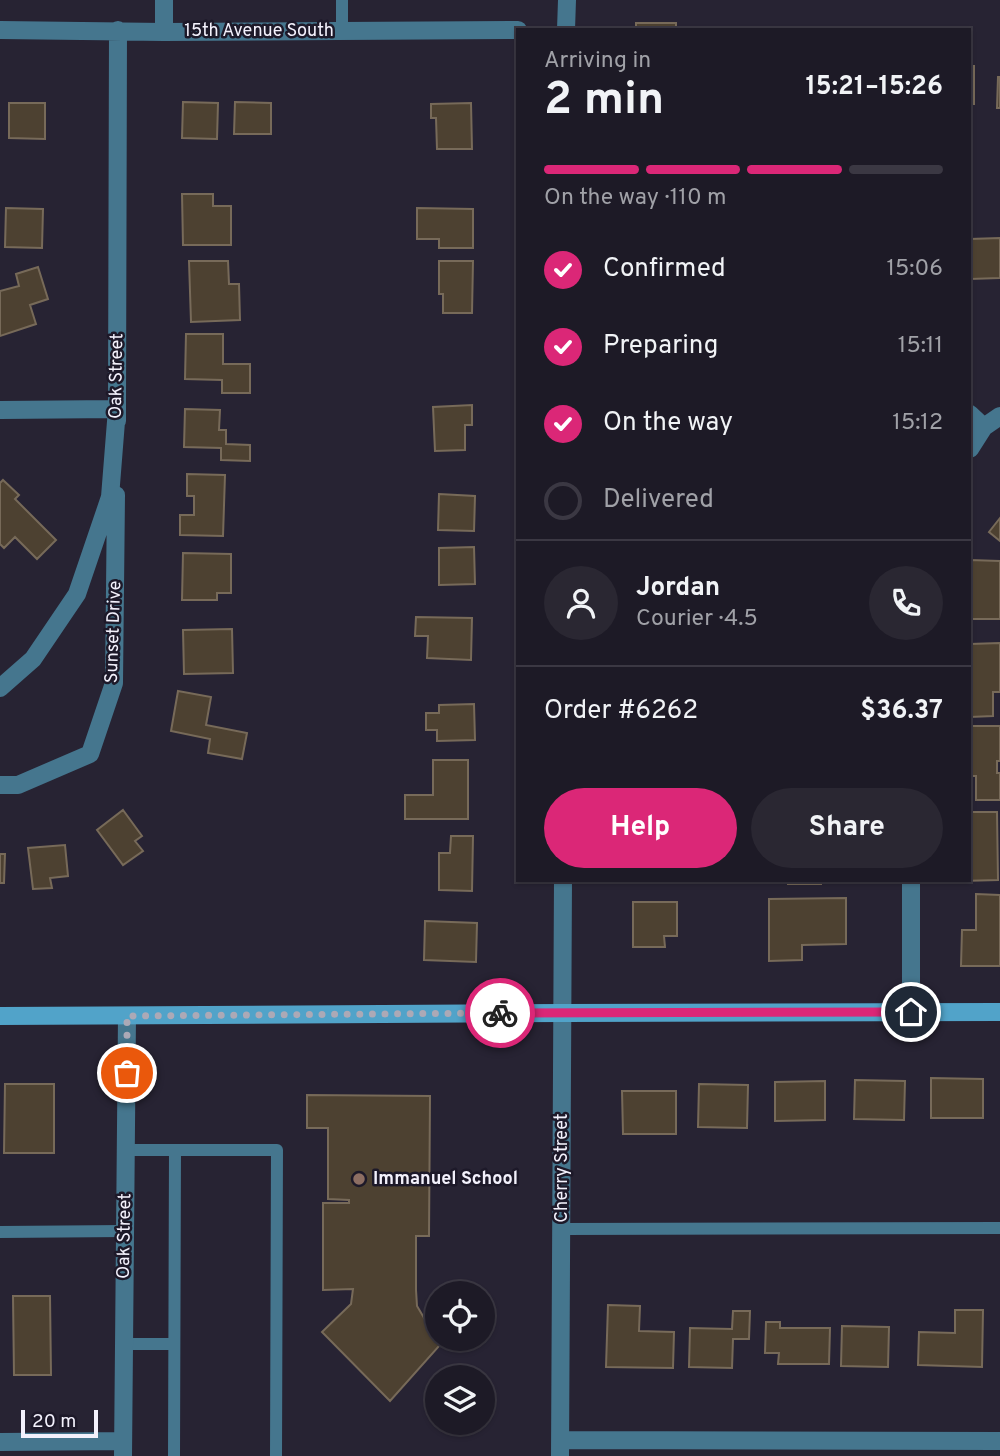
<!DOCTYPE html>
<html lang="en">
<head>
<meta charset="utf-8">
<style>
	body { margin:0; font-family:Overpass,sans-serif; background:#2a2732; color:#f1f3f6; height:100vh; display:flex; flex-direction:column; font-size:26px; white-space:nowrap }
	* { box-sizing:border-box; margin:0 }
	p { font-size:23px; color:#a0a1a7 }
	.icon { flex:none; width:38px; height:38px; fill:none; stroke:currentColor; stroke-width:2; stroke-linecap:round; stroke-linejoin:round }
	.map { position:relative; flex:1; overflow:hidden }
	.drawer { position:absolute; left:516px; top:28px; width:455px; height:854px; display:flex; flex-direction:column; background:#1d1a26; border-radius:0px; box-shadow:0 2px 5px #0004,0 0 0 2px #3b3843 }
	.drawer>* { flex:none }
	.controls { position:absolute; left:425px; top:1281px; display:grid; gap:14px }
	.controls a { display:grid; place-items:center; width:70px; height:70px; border-radius:50%; background:#1d1a26; box-shadow:0 2px 5px #0004,0 0 0 2px #3b3843; font-size:35px }
	.scale { position:absolute; left:21px; bottom:18px; width:77px; box-sizing:border-box; padding-left:7px; border:4px solid #f3f1fc; border-top:0; font-size:19px; line-height:24px; white-space:nowrap; color:#f3f1fc; -webkit-text-stroke:5px #1d1929; paint-order:stroke }
	.pin { position:absolute; display:grid; place-items:center; width:60px; height:60px; color:#fff; margin:-30px; border:4px solid #fff; border-radius:50%; box-shadow:0 2px 7px #0007 }
	.courier { position:absolute; display:grid; place-items:center; width:70px; height:70px; margin:-35px; border:5px solid #db2777; border-radius:50%; background:#fff; color:#222; box-shadow:0 2px 9px #0007 }
	.headline em { font-style:normal; font-weight:700 }
	.headline div { display:flex; flex-direction:column-reverse }
	.headline { display:flex; align-items:center; justify-content:space-between; height:119px; padding:0 28px }
	h1 { font-size:46px; font-weight:700; line-height:52px }
	.bar { display:grid; grid-template-columns:repeat(4,1fr); gap:10px 7px; align-content:center; height:84px; padding:0 28px }
	.bar i { height:9px; border-radius:5px; background:#3b3843 }
	.bar .selected { background:#db2777 }
	.bar p { grid-column:span 4 }
	.line { display:flex; align-items:center; gap:18px; padding:0 28px; border-top:2px solid #3b3843 }
	.line div { flex:1 }
	.round { display:grid; place-items:center; flex:none; width:74px; height:74px; border-radius:37px; background:#2a2732 }
	ol { padding:0 28px; list-style:none }
	li { display:flex; align-items:center; gap:21px; height:77px }
	li p { margin-inline-start:auto }
	li .icon { padding:7px; border-radius:50%; background:#db2777; color:#fff; stroke-width:4 }
	li:last-child { color:#a0a1a7 }
	li i { width:38px; height:38px; border:4px solid #3b3843; border-radius:50% }
	.button { display:flex; gap:14px; margin-top:auto; padding:14px 28px }
	.button a { flex:1; height:80px; border-radius:42px; background:#db2777; color:#fff; font-size:28px; font-weight:700; line-height:80px; text-align:center }
	.button a+a { background:#2a2732; color:#f1f3f6 }
	.map>svg:first-child { display:block }
	.building { fill:#4d4131; stroke:#776a59; stroke-width:2 }
	.lines { fill:none; stroke-linecap:round; stroke-linejoin:round }
	.lane { stroke:#45768e; stroke-width:12 }
	.street { stroke:#45768e; stroke-width:18 }
	.secondary { stroke:#51a3c9; stroke-width:18 }
	.done { stroke:#aca9b6; stroke-width:7; stroke-dasharray:0 12.6 }
	.route { stroke:#db2777; stroke-width:9 }
	.education-dot { fill:#8d6e63; stroke:#1d1929; stroke-width:2.5 }
	.labels { text-anchor:middle; dominant-baseline:central; stroke-width:5; stroke-linejoin:round; paint-order:stroke }
	.street-label { font-size:18px; fill:#f3f1fc; stroke:#1d1929 }
	.poi-label { font-size:18px; font-weight:bold; fill:#f3f1fc; stroke:#1d1929; text-anchor:start }
</style>
</head>
<body>
<div class="map">
<svg width="1000" height="1456" viewBox="0 0 1000 1456">
	<rect width="100%" height="100%" fill="#272333"/>
	<!-- building -->
	<path class="building" d="M636,23H676V30H636Z
		M970,66H974V104H970Z
		M998,77H1000V108H997Z
		M183,102L218,103L217,139L182,138Z
		M235,102L271,103V134H234Z
		M9,103H45V139L9,138Z
		M471,103L472,149H437L436,118H431V104Z
		M182,194H213V206H231V245H183Z
		M6,208L43,209L42,248L5,247Z
		M417,208L473,209V248H439V239H417Z
		M1000,238V278L970,279V239Z
		M189,261H228L229,284H239L240,320L191,322Z
		M439,261H473L472,313H443V294H439Z
		M38,267L48,299L30,305L36,324L0,336V291L19,286L16,274Z
		M186,334H223V364H250V393H222V380L185,379Z
		M472,405V425H465V450L435,451L433,407Z
		M185,409L220,410L219,430H226V444L250,445V461L221,460V448L184,447Z
		M187,474L225,475L223,536L180,535V515H194V496H187Z
		M3,480L19,495L15,499L56,540L37,559L15,537L4,548L0,544V483Z
		M439,494L475,496L474,531L438,530Z
		M1000,518V541L989,532Z
		M474,547L475,584L439,585V548Z
		M183,553L231,554V593H217V600H182Z
		M970,560L1000,561V619H970Z
		M416,617L472,618L471,660L427,658L428,636H415Z
		M232,629L233,673L184,674L183,630Z
		M1000,643V692H993V716L970,717V644Z
		M178,691L211,697L206,725L247,733L242,759L208,753L210,739L171,731Z
		M474,704L475,740L437,741V730H426V713H439V705Z
		M970,726H1000V761H997V773H1000V800H976V776H970Z
		M433,760H468V819H405V795H433Z
		M123,810L142,836L135,841L143,851L123,865L97,830Z
		M970,812H997L998,880L960,881L970,880Z
		M451,836H473L472,891L439,890V853H450Z
		M65,845L68,876L50,878L52,888L33,889L28,848Z
		M0,854H5L4,883H0Z
		M788,880H821V884H788Z
		M976,894L1000,895V966H961L962,930H976Z
		M846,898V944L802,945V960L769,961V899Z
		M633,902H677V936H664L665,947H633Z
		M425,921L477,923L476,962L424,960Z
		M931,1078L983,1079V1118H931Z
		M855,1080L905,1081L904,1120L854,1119Z
		M825,1081V1120L775,1121V1082Z
		M5,1084H54V1153H4Z
		M699,1084L748,1085L747,1128L698,1127Z
		M622,1091H676V1134H623Z
		M307,1095L430,1096L429,1236H416V1290L417,1306L440,1345L390,1401L322,1332L351,1304L353,1289L323,1290V1203H349V1200L328,1199V1128H307Z
		M13,1296H50L51,1375H14Z
		M608,1305L640,1306L639,1331L674,1332L673,1368L606,1367Z
		M955,1310H983L982,1367L918,1365L919,1332L955,1333Z
		M733,1311H750L749,1339H733L732,1368L689,1367L690,1328L732,1329Z
		M766,1322H780V1328H830L829,1364H778L779,1353H765Z
		M842,1326L889,1327L888,1367L841,1366Z"/>
	<g class="lines">
		<!-- lane -->
		<path class="lane" d="M342,31V0
			M126,1150H277L276,1456
			M562,1229L1000,1228
			M0,1232L125,1231
			M124,1344H174
			M174,1456L175,1150"/>
		<!-- street -->
		<path class="street" d="M164,0V32
			M0,30L164,32L518,30
			M566,30L567,0
			M0,410L117,409V421
			M970,414L984,427L1000,416
			M970,449L984,427
			M0,688L33,659L77,594L110,497L117,409L118,30
			M0,785H18L90,754L114,683L116,495
			M911,880V1012
			M561,1440L1000,1441
			M0,1442L123,1441
			M123,1456L127,1016
			M560,1456L563,880"/>
		<!-- secondary -->
		<path class="secondary" d="M0,1016L563,1013L1000,1012"/>
	</g>
	<g class="lines">
		<!-- done -->
		<path class="done" d="M127,1073V1016L500,1013"/>
		<!-- route -->
		<path class="route" d="M500,1013L911,1012"/>
	</g>
	<!-- markers -->
	<circle class="education-dot" cx="359" cy="1179" r="7"/>
	<g class="labels">
		<!-- street labels -->
		<g class="street-label">
			<text x="259" y="31">15th Avenue South</text>
			<text transform="translate(117 376) rotate(-89)">Oak Street</text>
			<text transform="translate(114 632) rotate(-88)">Sunset Drive</text>
			<text transform="translate(562 1168) rotate(-90)">Cherry Street</text>
			<text transform="translate(125 1236) rotate(-89)">Oak Street</text>
		</g>
		<!-- poi labels -->
		<g class="poi-label">
			<text x="373" y="1179">Immanuel School</text>
		</g>
	</g>
</svg>
<div class="controls">
<a><svg class="icon" aria-label="locate" viewBox="0 0 24 24"><circle cx="12" cy="12" r="6"/><path d="M12 2v4M12 18v4M2 12h4M18 12h4"/></svg></a>
<a><svg class="icon" aria-label="layers" viewBox="0 0 24 24"><path d="M12 4l9 5-9 5-9-5zM3 14l9 5 9-5"/></svg></a>
</div>
<div class="scale">20 m</div>
<div class="pin" style="left:127px;top:1073px;background:#ea580c"><svg class="icon" aria-label="bag" viewBox="0 0 24 24"><path d="M5 8h14l-1 12H6zM9 8a3 3 0 0 1 6 0"/></svg></div>
<div class="pin" style="left:911px;top:1012px;background:#1f2937"><svg class="icon" aria-label="home" viewBox="0 0 24 24"><path d="M3 11l9-7 9 7M6 9v11h12V9"/></svg></div>
<div class="courier" style="left:500px;top:1013px"><svg class="icon" aria-label="bike" viewBox="0 0 24 24"><circle cx="6" cy="16" r="4"/><circle cx="18" cy="16" r="4"/><path d="M6 16l4-8h5l3 8M10 8l3 8H6M13 5h3"/></svg></div>
<section class="drawer">
<div class="headline"><div><h1>2 min</h1><p>Arriving in</p></div><em>15:21–15:26</em></div>
<div class="bar"><i class="selected"></i><i class="selected"></i><i class="selected"></i><i></i><p>On the way · 110 m</p></div>
<ol>
<li><svg class="icon" aria-label="check" viewBox="0 0 24 24"><path d="M5 12l5 5 9-10"/></svg>Confirmed<p>15:06</p></li>
<li><svg class="icon" aria-label="check" viewBox="0 0 24 24"><path d="M5 12l5 5 9-10"/></svg>Preparing<p>15:11</p></li>
<li><svg class="icon" aria-label="check" viewBox="0 0 24 24"><path d="M5 12l5 5 9-10"/></svg>On the way<p>15:12</p></li>
<li><i></i>Delivered</li>
</ol>
<div class="line" style="height:126px"><a class="round"><svg class="icon" aria-label="person" viewBox="0 0 24 24"><circle cx="12" cy="8" r="4"/><path d="M4 21q1-7 8-7t8 7"/></svg></a><div><b>Jordan</b><p>Courier · 4.5</p></div><a class="round"><svg class="icon" aria-label="phone" viewBox="0 0 24 24"><path d="M5 4h4l2 5-3 2q2 4 5 5l2-3 5 2v4C11 20 4 13 5 4z"/></svg></a></div>
<div class="line" style="height:91px"><div>Order #6262</div><b>$36.37</b></div>
<div class="button"><a>Help</a><a>Share</a></div>
</section>
</div>
</body>
</html>
